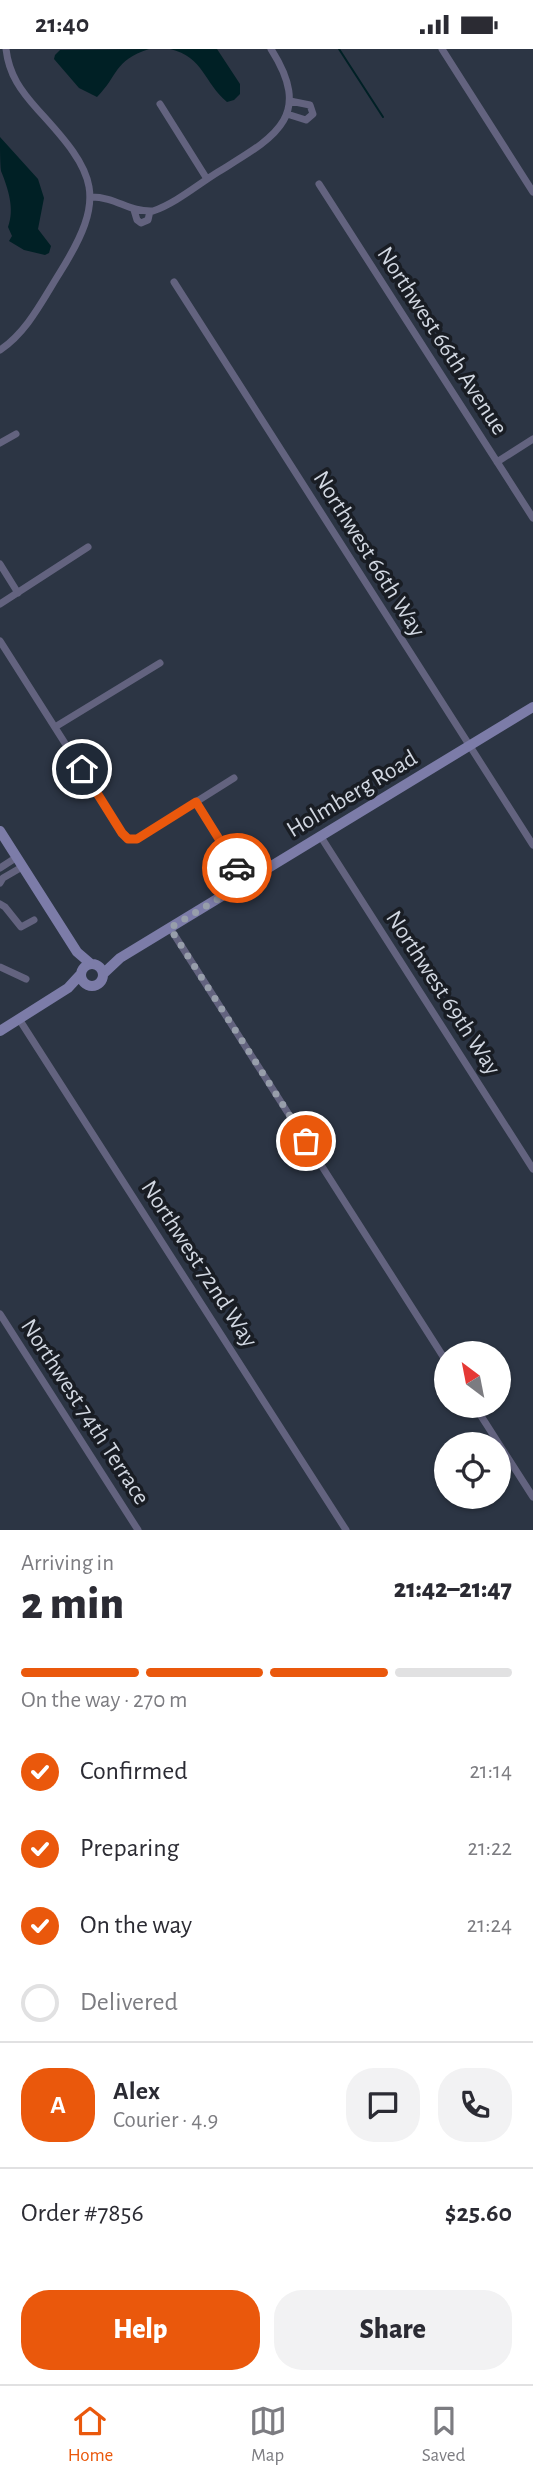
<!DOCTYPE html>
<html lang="en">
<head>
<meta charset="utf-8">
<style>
	body { margin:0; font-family:"Alegreya Sans",sans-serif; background:#f2f2f3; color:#2b2b33; height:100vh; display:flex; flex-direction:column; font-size:26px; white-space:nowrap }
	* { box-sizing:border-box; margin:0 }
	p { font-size:23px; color:#7c7c81 }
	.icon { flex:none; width:38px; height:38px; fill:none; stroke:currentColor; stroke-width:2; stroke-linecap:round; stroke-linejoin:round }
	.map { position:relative; height:1481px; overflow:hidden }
	.drawer { display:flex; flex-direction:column; background:#fff; flex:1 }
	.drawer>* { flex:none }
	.needle { width:46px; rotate:328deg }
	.controls { position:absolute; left:434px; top:1292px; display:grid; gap:14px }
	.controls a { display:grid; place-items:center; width:77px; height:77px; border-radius:50%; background:#fff; box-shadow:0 2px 5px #0004; font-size:35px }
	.pin { position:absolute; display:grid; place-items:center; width:60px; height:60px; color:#fff; margin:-30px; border:4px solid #fff; border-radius:50%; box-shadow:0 2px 7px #0007 }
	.courier { position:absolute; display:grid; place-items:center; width:70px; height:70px; margin:-35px; border:5px solid #ea580c; border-radius:50%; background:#fff; color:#222; box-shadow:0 2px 9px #0007 }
	.headline em { font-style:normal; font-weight:800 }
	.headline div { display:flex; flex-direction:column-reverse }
	.headline { display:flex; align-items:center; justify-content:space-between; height:119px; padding:0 21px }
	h1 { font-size:46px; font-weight:800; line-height:52px }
	.bar { display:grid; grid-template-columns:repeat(4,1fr); gap:10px 7px; align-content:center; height:84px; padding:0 21px }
	.bar i { height:9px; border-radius:5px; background:#e1e1e2 }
	.bar .active { background:#ea580c }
	.bar p { grid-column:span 4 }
	.line { display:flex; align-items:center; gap:18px; padding:0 21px; border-top:2px solid #e1e1e2 }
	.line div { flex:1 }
	.round { display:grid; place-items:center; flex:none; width:74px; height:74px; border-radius:28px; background:#f2f2f3 }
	ol { padding:0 21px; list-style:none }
	li { display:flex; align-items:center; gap:21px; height:77px }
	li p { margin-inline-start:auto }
	li .icon { padding:7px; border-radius:50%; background:#ea580c; color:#fff; stroke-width:4 }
	li:last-child { color:#7c7c81 }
	li i { width:38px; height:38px; border:4px solid #e1e1e2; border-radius:50% }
	.cta { display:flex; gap:14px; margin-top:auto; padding:14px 21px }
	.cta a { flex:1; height:80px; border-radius:28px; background:#ea580c; color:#fff; font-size:28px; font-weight:800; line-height:80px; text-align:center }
	.cta a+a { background:#f2f2f3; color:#2b2b33 }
	.status { display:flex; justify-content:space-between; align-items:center; height:49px; padding:0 35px; background:#fff; direction:ltr }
	.status svg { height:19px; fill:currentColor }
	.tab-bar { display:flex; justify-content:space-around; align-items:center; height:98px; border-top:2px solid #e1e1e2; background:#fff; font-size:19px; color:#7c7c81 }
	.tab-bar a { display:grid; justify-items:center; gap:4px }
	.tab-bar .active { color:#ea580c }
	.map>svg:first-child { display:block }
	.water { fill:#002025 }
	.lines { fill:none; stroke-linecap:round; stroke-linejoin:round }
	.stream { stroke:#002025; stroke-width:2 }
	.street { stroke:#63637f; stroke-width:7 }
	.secondary { stroke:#7c7ca8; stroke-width:10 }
	.done { stroke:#979eaa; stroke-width:7; stroke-dasharray:0 12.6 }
	.route { stroke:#ea580c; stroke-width:9 }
	.labels { text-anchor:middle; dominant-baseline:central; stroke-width:7; stroke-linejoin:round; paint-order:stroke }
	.street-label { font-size:24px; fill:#d1d7e1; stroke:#191d24 }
</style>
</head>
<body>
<div class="status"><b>21:40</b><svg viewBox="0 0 49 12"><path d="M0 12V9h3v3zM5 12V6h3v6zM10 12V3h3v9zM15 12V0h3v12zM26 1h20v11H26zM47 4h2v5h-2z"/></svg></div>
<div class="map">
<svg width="533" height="1481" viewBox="0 0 533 1481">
	<rect width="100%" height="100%" fill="#2c3544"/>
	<!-- water -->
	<path class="water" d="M149,0C113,12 119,26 97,48L79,39L54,10L55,6L60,1Z
		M170,0H217L240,35V45L234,51L227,53C204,34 204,8 170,0Z
		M0,88L38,130L44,149L38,180L51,197L49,204L45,206L24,201L9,192L12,187L8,178C15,160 8,139 1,122C0,114 0,98 0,88Z"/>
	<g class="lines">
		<!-- stream -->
		<path class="stream" d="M339,0L383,68"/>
		<!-- street -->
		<path class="street" d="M442,0L533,143
			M160,55L207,130
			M287,65L306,71L313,65L310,56L290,52
			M319,135L533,469
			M91,148C117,148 128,163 153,162C176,154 197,136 218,123C273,89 315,69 271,0
			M134,161L137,171L141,174L148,171L150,162
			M174,233L533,796
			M0,301C27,283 42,252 59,225C108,147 97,125 38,61C21,42 9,26 6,0
			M0,394L16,385
			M497,413L533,390
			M0,515L18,544
			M0,555L88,498
			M0,592L122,784L129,790H137L234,729
			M55,678L160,614
			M196,753L246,833
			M321,788L533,1120
			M0,819L17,808
			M0,834L3,829L22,818
			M0,855L5,858L21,878L34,871
			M170,879L446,1312
			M0,918L26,930
			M19,970L346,1481
			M0,1265L138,1481
			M474,1356L533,1448"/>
		<!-- secondary -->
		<path class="secondary" d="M0,782L77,903L91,915
			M81 926a11 11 0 1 1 22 0a11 11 0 1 1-22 0Z
			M103,925L120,909L533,658
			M0,982L68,939L80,926"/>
	</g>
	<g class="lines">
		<!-- done -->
		<path class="done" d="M237,819L246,833L170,879L306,1092"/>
		<!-- route -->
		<path class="route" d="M82,720L122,784L128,790H137L196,753L237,819"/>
	</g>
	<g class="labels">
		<!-- street labels -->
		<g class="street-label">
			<text transform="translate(442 292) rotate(57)">Northwest 66th Avenue</text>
			<text transform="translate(369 505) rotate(58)">Northwest 66th Way</text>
			<text transform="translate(352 745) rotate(-31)">Holmberg Road</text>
			<text transform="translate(443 944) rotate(57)">Northwest 69th Way</text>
			<text transform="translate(199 1215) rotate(57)">Northwest 72nd Way</text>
			<text transform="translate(85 1363) rotate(57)">Northwest 74th Terrace</text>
		</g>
	</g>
</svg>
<div class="controls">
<a><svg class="needle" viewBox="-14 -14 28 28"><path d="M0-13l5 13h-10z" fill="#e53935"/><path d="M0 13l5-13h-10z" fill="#7c7c81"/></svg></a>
<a><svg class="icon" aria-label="locate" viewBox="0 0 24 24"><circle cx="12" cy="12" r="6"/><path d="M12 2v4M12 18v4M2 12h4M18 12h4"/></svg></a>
</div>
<div class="pin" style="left:306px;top:1092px;background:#ea580c"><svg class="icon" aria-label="bag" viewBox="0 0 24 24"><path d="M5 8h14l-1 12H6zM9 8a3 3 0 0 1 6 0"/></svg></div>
<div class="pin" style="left:82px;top:720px;background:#1f2937"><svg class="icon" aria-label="home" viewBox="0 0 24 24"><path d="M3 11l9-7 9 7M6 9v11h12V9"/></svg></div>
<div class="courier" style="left:237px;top:819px"><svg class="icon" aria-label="car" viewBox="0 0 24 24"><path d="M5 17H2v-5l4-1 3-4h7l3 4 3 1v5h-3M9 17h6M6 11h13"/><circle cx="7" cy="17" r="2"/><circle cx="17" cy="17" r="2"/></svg></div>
</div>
<section class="drawer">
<div class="headline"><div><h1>2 min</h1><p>Arriving in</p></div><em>21:42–21:47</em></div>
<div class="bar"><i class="active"></i><i class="active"></i><i class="active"></i><i></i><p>On the way · 270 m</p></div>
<ol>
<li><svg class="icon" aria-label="check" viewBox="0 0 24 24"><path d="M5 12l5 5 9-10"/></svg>Confirmed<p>21:14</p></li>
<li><svg class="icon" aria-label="check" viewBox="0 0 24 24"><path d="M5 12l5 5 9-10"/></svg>Preparing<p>21:22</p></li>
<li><svg class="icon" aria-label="check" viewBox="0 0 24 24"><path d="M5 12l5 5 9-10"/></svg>On the way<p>21:24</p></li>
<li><i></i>Delivered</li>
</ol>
<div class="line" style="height:126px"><b class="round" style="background:#ea580c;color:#fff">A</b><div><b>Alex</b><p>Courier · 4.9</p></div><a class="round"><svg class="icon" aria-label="chat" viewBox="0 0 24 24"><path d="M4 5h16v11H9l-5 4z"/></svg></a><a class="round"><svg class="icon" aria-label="phone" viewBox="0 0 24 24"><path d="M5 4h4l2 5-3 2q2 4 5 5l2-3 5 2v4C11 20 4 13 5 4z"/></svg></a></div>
<div class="line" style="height:91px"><div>Order #7856</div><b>$25.60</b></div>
<div class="cta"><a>Help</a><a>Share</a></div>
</section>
<nav class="tab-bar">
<a class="active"><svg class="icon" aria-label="home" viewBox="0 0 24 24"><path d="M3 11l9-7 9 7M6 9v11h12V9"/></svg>Home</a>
<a><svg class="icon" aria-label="map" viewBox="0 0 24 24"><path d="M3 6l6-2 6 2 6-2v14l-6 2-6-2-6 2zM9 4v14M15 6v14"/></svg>Map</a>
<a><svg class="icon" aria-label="saved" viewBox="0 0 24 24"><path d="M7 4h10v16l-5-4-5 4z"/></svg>Saved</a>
</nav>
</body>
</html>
